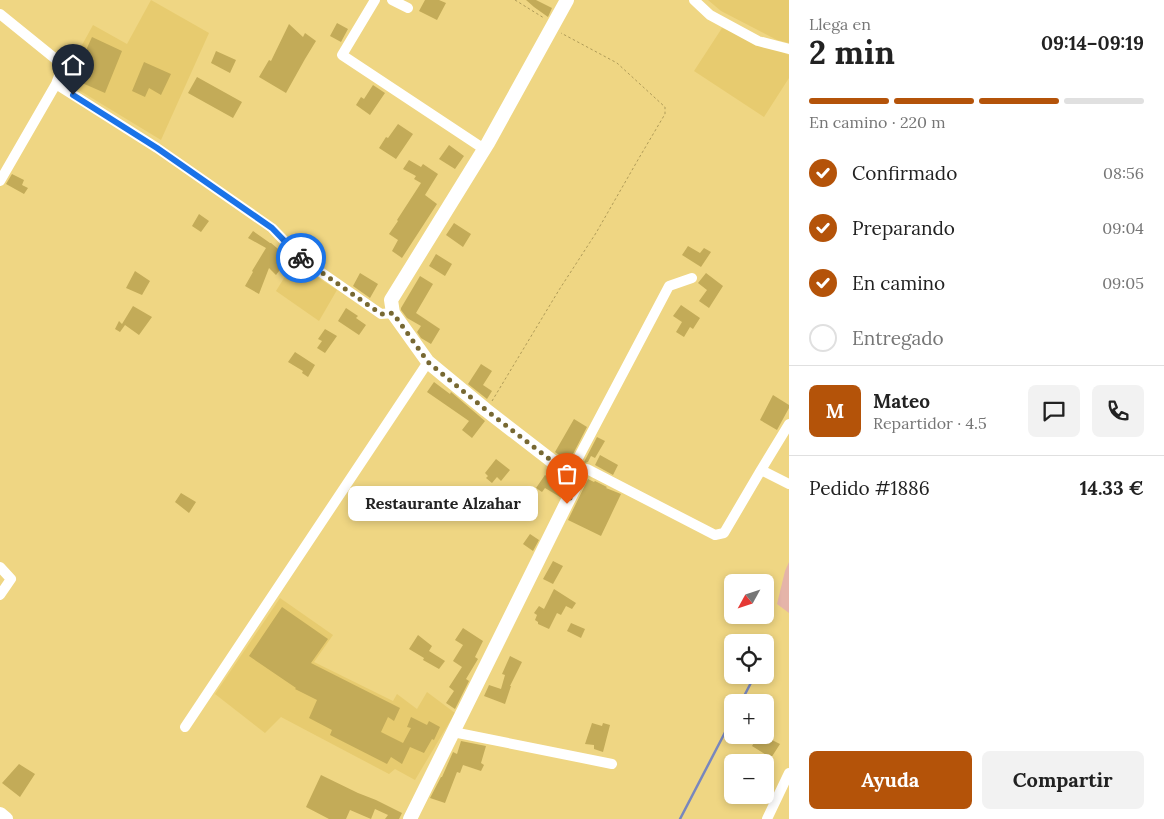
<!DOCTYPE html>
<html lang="es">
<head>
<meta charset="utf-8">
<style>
	body { margin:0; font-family:Lora,serif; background:#f2f2f2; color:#222; height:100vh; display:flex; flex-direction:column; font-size:19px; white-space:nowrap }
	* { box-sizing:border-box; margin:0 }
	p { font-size:16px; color:#767676 }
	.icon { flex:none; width:28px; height:28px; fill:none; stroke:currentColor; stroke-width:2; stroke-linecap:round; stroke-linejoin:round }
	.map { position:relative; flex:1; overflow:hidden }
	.side { display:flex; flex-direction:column; background:#fff; width:375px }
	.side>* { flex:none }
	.needle { width:32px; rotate:230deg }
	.tools { position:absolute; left:724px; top:574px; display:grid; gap:10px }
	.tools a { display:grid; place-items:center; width:50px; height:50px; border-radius:8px; background:#fff; box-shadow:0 2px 8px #0003; font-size:25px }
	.pin { position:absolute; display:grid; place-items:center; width:42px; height:42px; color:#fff; margin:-51px -21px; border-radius:50% 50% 50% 0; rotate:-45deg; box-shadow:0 0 5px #0007 }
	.pin .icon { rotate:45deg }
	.courier { position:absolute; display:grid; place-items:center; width:50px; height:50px; margin:-25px; border:4px solid #1a73e8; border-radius:50%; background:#fff; color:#222; box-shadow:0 1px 6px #0007 }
	.bubble { position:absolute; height:35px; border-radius:8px; background:#fff; box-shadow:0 2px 8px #0003; font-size:16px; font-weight:700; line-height:35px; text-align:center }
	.headline em { font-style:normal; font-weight:700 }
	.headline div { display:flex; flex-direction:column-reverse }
	.headline { display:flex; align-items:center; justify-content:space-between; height:85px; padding:0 20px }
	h1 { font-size:32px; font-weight:700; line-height:38px }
	.bar { display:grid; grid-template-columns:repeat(4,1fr); gap:8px 5px; align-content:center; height:60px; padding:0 20px }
	.bar i { height:6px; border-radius:4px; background:#e0e0e0 }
	.bar .on { background:#b45309 }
	.bar p { grid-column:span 4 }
	.line { display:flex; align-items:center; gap:12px; padding:0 20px; border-top:1px solid #e0e0e0 }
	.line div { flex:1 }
	.round { display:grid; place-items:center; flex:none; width:52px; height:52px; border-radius:8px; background:#f2f2f2 }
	ol { padding:0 20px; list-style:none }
	li { display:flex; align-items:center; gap:15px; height:55px }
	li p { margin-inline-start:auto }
	li .icon { padding:5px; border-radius:50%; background:#b45309; color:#fff; stroke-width:4 }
	li:last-child { color:#767676 }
	li i { width:28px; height:28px; border:2px solid #e0e0e0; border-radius:50% }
	.action { display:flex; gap:10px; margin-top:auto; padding:10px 20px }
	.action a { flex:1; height:58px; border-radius:8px; background:#b45309; color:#fff; font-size:20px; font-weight:700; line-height:58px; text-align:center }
	.action a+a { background:#f2f2f2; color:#222 }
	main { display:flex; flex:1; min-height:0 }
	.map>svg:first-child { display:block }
	.built { fill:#e7cb6f }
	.green { fill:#e5b4a9 }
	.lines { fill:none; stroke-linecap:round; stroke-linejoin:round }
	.stream { stroke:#7987bd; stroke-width:2.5 }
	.building { fill:#c3ab58 }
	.path { stroke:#af9b58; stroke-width:1; stroke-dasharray:2.5 2.5; stroke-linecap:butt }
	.minor { stroke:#fff; stroke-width:10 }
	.secondary { stroke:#fff; stroke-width:14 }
	.done { stroke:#776832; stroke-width:5; stroke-dasharray:0 9 }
	.route { stroke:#1a73e8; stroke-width:6 }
</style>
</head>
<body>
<main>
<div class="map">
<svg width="789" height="819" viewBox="0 0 789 819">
	<rect width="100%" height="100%" fill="#efd683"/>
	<!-- built -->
	<path class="built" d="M151,0L209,33L161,140L67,83L65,76L93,25L127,44Z
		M708,0H789V43L777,40L721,11Z
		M722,28L789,55V78L764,117L694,71Z
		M294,262L337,290L319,321L276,291Z
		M280,598L333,635L314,662L393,701L397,694L417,709L427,692L455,713L415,780L395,769L389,774L281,717L265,733L215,694Z"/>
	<!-- green -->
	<path class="green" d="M789,562V613L777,604L785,571Z"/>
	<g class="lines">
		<!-- stream -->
		<path class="stream" d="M765,657L770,649
			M741,702L755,675
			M680,819L732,719"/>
	</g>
	<!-- building -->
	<path class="building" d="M425,0H439L446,3L437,20L419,11Z
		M526,0H536L552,8L548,17L534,7Z
		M337,23L348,29L341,42L330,36Z
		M289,24L303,37L305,33L316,41L305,59L286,93L259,77L269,60L271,61Z
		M92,37L122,51L105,93L73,79Z
		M216,51L236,60L230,73L211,63Z
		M144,62L171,74L161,95L149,88L145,97L132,91Z
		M197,77L242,102L233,118L188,93Z
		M373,85L385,93L370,115L356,105L361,97L364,99Z
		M398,124L413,134L396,159L379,148L386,137L388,138Z
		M449,145L464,156L455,169L439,159Z
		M409,160L421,167L423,164L438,174L425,195L437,204L402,258L392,251L398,240L389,234L398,221L397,220L421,183L414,179L416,176L403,169Z
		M12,174L24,180L22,185L28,188L24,194L6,184Z
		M199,214L209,221L201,232L192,226Z
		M454,223L471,234L463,247L446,235Z
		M253,231L270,243H271L289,258L276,275L269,268L259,294L245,286L253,272L252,271L266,248L248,238Z
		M688,246L700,253L704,248L711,252L701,267L682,255Z
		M436,254L452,264L445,276L429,266Z
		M135,271L150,281L142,295L126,288Z
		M360,273L378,284L370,298L353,286Z
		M706,273L723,286L709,308L699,301L707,290L698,283Z
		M420,276L433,284L416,313L440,329L431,344L421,338L417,332L421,326L407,318L401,310V308Z
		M681,305L700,318L693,329L690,327L684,337L676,332L682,322L673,316Z
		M133,306L152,317L139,335L125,325L120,332L115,329L119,321L122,324Z
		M346,308L358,316L356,318L366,325L359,335L338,321Z
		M325,329L337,336L325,353L317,348L322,341L318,339Z
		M295,352L315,365L308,377L302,373L303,371L288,362Z
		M481,364L492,371L483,385L492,391L487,399L468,384Z
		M434,382L450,394L451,392L485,421L472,438L462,430L469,421L427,392Z
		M773,395L789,405V408L777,430L760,420Z
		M574,419L587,427L572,456L571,455L568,461L555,452Z
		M597,437L605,441L595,458L591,456L588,462L585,463L584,462Z
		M600,455L618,465L613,475L595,465Z
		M496,459L510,470L501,481L497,477L492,483L486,478L488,476L485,473Z
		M545,475L564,488L560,497L545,488L542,492L536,488Z
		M588,479L594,482L595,481L607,487L606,488L621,494L601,536L568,520Z
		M181,493L196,502L189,513L175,502Z
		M530,534L539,540L533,551L523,544Z
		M553,561L563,566L553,584L543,579Z
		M554,589L576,603L572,609L566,606L561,615L557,613L549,629L538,624V622L535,620L537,615L534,613L539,606L544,609Z
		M282,607L328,639L311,663L400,708L394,721L388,717L381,732L403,743L411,728L407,727L411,717L427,725L429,721L440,727L434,740L432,739L424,753L410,747L402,764L391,757L387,764L330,735L332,730L309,718L317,700L295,689L296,688L249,656Z
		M571,623L585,629L581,638L567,631Z
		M463,628L483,641L475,657L478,659L466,679L469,681L455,709L446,703L454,691L449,687L462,667L453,661L463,645L455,640Z
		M418,635L432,646L429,651L445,661L439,669L423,660L424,658L409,649Z
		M510,656L522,662L510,686H511L505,704L484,696L489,685L501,689L505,675L502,674Z
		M592,723L602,726L603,723L610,725L603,752L594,749V745L585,744Z
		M759,735H762L780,744L771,758L752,746Z
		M461,741L486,746L481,763L484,765L481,771L463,765L460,773L457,772L445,803L430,798L441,777H442L453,752L457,754Z
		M19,764L35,774L20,797L2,783Z
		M321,775L358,793L376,800L402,813L399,819H385L388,815L375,809L371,819L350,810L346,819H329L306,807Z"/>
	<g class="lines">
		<!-- path -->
		<path class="path" d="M515,0L544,18
			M492,401L559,290L596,233L639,158L665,114V107L617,63L561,33"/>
		<!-- minor -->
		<path class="minor" d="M375,0L342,55L484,149
			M392,0L408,8
			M694,0L710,15L758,41L789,49
			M0,14L63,65L56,84L157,148L272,228L302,259L381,314L393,313
			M0,181L56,84
			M692,278L669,286L576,462L574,478L587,469L715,535L724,533L761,470L789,484
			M761,470L789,424
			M0,567L11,579L0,595
			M185,727L428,362
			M453,732L612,764
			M767,819L789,773"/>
		<!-- secondary -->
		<path class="secondary" d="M0,814L6,819
			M410,819L575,486L574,478L486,410L428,362L393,313L391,300L488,143L567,0"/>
	</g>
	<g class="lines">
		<!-- done -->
		<path class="done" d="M301,258L381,314L393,313L428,362L486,410L574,478L576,486L567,504"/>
		<!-- route -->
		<path class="route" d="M73,95L157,148L272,228L301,258"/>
	</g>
</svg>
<div class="tools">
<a><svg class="needle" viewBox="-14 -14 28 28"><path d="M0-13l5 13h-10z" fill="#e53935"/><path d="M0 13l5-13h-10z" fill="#767676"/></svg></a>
<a><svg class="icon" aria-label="locate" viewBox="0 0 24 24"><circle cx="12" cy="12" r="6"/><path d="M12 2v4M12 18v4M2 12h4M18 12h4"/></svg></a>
<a>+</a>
<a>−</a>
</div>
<div class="pin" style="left:567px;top:504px;background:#ea580c"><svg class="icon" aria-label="bag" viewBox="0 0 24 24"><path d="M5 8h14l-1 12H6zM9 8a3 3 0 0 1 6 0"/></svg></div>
<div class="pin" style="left:73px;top:95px;background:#1f2937"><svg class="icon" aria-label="home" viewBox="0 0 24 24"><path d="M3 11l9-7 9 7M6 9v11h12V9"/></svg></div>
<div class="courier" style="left:301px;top:258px"><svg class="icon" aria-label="bike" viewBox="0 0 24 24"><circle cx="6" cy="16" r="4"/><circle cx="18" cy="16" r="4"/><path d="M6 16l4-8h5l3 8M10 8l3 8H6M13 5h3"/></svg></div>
<div class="bubble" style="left:348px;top:486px;width:190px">Restaurante Alzahar</div>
</div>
<section class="side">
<div class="headline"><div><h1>2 min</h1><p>Llega en</p></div><em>09:14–09:19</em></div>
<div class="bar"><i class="on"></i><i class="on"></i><i class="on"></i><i></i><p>En camino · 220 m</p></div>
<ol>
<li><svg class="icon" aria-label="check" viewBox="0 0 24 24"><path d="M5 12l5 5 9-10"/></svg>Confirmado<p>08:56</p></li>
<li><svg class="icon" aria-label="check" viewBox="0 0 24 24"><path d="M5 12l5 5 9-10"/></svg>Preparando<p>09:04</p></li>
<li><svg class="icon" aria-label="check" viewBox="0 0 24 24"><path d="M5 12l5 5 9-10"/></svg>En camino<p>09:05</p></li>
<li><i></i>Entregado</li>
</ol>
<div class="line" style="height:90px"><b class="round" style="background:#b45309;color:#fff">M</b><div><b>Mateo</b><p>Repartidor · 4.5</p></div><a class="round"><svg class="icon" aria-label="chat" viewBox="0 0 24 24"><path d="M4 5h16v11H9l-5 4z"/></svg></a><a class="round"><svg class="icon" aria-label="phone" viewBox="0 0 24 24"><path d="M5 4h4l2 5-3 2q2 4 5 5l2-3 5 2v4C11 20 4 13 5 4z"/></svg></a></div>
<div class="line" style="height:65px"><div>Pedido #1886</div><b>14.33 €</b></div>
<div class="action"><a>Ayuda</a><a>Compartir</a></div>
</section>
</main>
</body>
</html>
